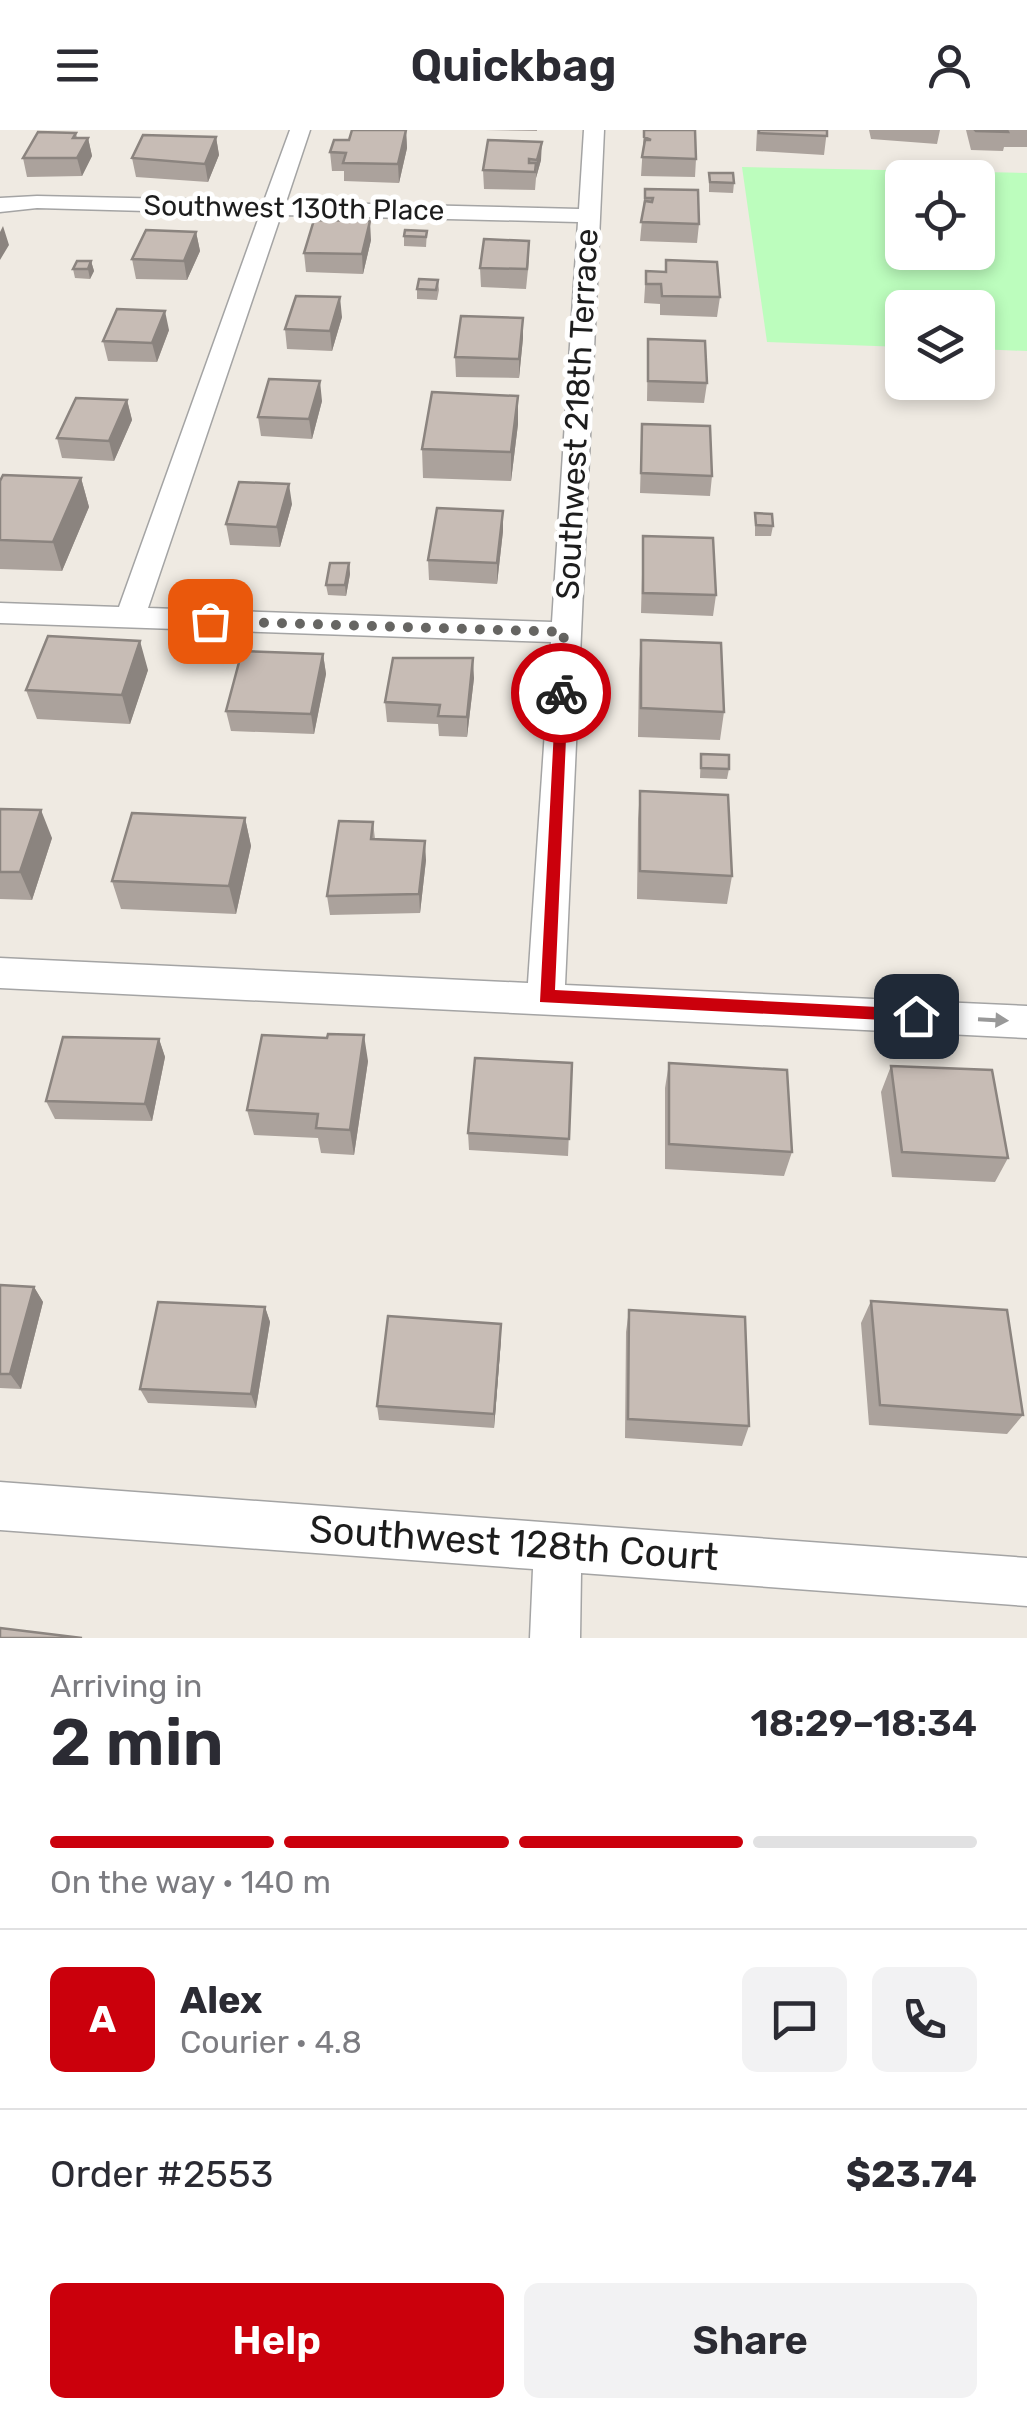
<!DOCTYPE html>
<html lang="en">
<head>
<meta charset="utf-8">
<style>
	body { margin:0; font-family:Rubik,sans-serif; background:#f2f2f3; color:#2b2b33; height:100vh; display:flex; flex-direction:column; font-size:38px; white-space:nowrap }
	* { box-sizing:border-box; margin:0 }
	p { font-size:32px; color:#7c7c81 }
	.icon { flex:none; width:55px; height:55px; fill:none; stroke:currentColor; stroke-width:2; stroke-linecap:round; stroke-linejoin:round }
	.map { position:relative; height:1508px; overflow:hidden }
	.details { display:flex; flex-direction:column; background:#fff; flex:1 }
	.details>* { flex:none }
	.tools { position:absolute; left:885px; top:30px; display:grid; gap:20px }
	.tools a { display:grid; place-items:center; width:110px; height:110px; border-radius:15px; background:#fff; box-shadow:0 5px 15px #0003; font-size:50px }
	.pin { position:absolute; display:grid; place-items:center; width:85px; height:85px; color:#fff; margin:-42px; border-radius:20px; box-shadow:0 5px 15px #0006 }
	.courier { position:absolute; display:grid; place-items:center; width:100px; height:100px; margin:-50px; border:8px solid #cb000c; border-radius:50%; background:#fff; color:#222; box-shadow:0 2px 12px #0007 }
	.headline em { font-style:normal; font-weight:600 }
	.headline div { display:flex; flex-direction:column-reverse }
	.headline { display:flex; align-items:center; justify-content:space-between; height:170px; padding:0 50px }
	h1 { font-size:65px; font-weight:600; line-height:75px }
	.bar { display:grid; grid-template-columns:repeat(4,1fr); gap:15px 10px; align-content:center; height:120px; padding:0 50px }
	.bar i { height:12px; border-radius:8px; background:#e1e1e2 }
	.bar .current { background:#cb000c }
	.bar p { grid-column:span 4 }
	.line { display:flex; align-items:center; gap:25px; padding:0 50px; border-top:2px solid #e1e1e2 }
	.line div { flex:1 }
	.round { display:grid; place-items:center; flex:none; width:105px; height:105px; border-radius:15px; background:#f2f2f3 }
	.action { display:flex; gap:20px; margin-top:auto; padding:20px 50px }
	.action a { flex:1; height:115px; border-radius:15px; background:#cb000c; color:#fff; font-size:40px; font-weight:600; line-height:115px; text-align:center }
	.action a+a { background:#f2f2f3; color:#2b2b33 }
	header { display:flex; justify-content:space-between; align-items:center; height:130px; padding:0 50px; background:#fff; font-size:45px; font-weight:600 }
	.map>svg:first-child { display:block }
	.park { fill:#bcfdbd; fill-rule:evenodd }
	.lines { fill:none; stroke-linecap:round; stroke-linejoin:round }
	.minor-casing { stroke:#a4a4a4; stroke-width:3 }
	.minor { fill:#fff; fill-rule:evenodd }
	.wall { fill:#aba29c }
	.shaded-wall { fill:#8b847f }
	.building { fill:#c7bcb5; stroke:#8b847f; stroke-width:2.5 }
	.oneway { fill:#999 }
	.route { fill:#cb000c }
	.done { stroke:#666562; stroke-width:10; stroke-dasharray:0 18 }
	.labels { text-anchor:middle; dominant-baseline:central; stroke-width:10; stroke-linejoin:round; paint-order:stroke }
	.far-street-label { font-size:28px; fill:#1d1d1d; stroke:#fff }
	.street-label { font-size:32px; fill:#1d1d1d; stroke:#fff }
	.near-street-label { font-size:38px; fill:#1d1d1d; stroke:#fff }
</style>
</head>
<body>
<header><svg class="icon" aria-label="menu" viewBox="0 0 24 24"><path d="M4 6h16M4 12h16M4 18h16"/></svg>Quickbag<svg class="icon" aria-label="person" viewBox="0 0 24 24"><circle cx="12" cy="8" r="4"/><path d="M4 21q1-7 8-7t8 7"/></svg></header>
<div class="map">
<svg width="1027" height="1508" viewBox="0 0 1027 1508">
	<rect width="100%" height="100%" fill="#efeae2"/>
	<!-- park -->
	<path class="park" d="M742,37L1027,43V221L978,219V178H902V217L767,212ZM902,48H978V122H902Z"/>
	<g class="lines">
		<!-- minor casing -->
		<g class="minor-casing">
			<path id="minor" d="M290,0H310L286,72L579,79L584,0H604L565,855L1027,876V908L0,858V828L528,853L551,512L0,493V473L119,477L260,84L37,78L0,82V68L37,66L264,71ZM281,85L578,92L552,492L148,478Z
				M0,1352L1027,1428V1476L581,1443L580,1508H530L533,1439L0,1400Z"/>
		</g>
		<!-- minor -->
		<use href="#minor" class="minor"/>
	</g>
	<!-- wall -->
	<path class="wall" d="M406,0L407,18L399,53L344,51V41H332L330,22L349,10Z
		M485,0H537V1Z
		M644,0L696,29L695,47L641,46Z
		M757,0H827L824,25L756,21Z
		M869,0H940L937,14L871,9Z
		M966,0H1027V17H1004L1003,21L971,20Z
		M76,3L77,8H88L92,26L82,46L27,47L23,28Z
		M216,7L219,25L208,52L136,47L132,28Z
		M488,10L541,30L536,48L535,60L484,59L483,40Z
		M709,43L734,53L733,63L709,62Z
		M645,59L699,94L697,113L640,111Z
		M427,101L426,117L404,116V106Z
		M196,102L200,121L187,150L136,149L132,129Z
		M371,110L363,144L306,142L304,123Z
		M529,130L526,159L481,157L480,138Z
		M666,130L720,167L717,187L660,185V174L644,173L646,141L665,142Z
		M91,131L94,141L90,149L75,148L73,139Z
		M438,150L439,160L437,170L417,169V159Z
		M342,187L332,221L287,219L285,199Z
		M169,200L157,232L108,231L103,211Z
		M523,208L519,248L456,247L455,227Z
		M648,209L707,253L704,273L647,271Z
		M518,266V294L511,351L423,348L422,319Z
		M127,270L132,290L114,331L62,328L57,308Z
		M322,271L312,309L261,306L258,287Z
		M642,294L712,346L710,366L640,363Z
		M81,348L89,377L62,441L0,439V351Z
		M292,374L280,417L230,415L226,394Z
		M755,383L773,396L771,406H755Z
		M503,401L497,454L429,450L428,430Z
		M643,406L716,465L713,486L641,483Z
		M349,433L350,444L346,466L328,465L326,455Z
		M641,510L724,582L720,610L638,607L639,539Z
		M323,524L326,544L314,604L231,601L226,581Z
		M148,540L130,594L37,589L26,560Z
		M474,548L467,607L439,606L438,594L387,592L385,572Z
		M701,624L729,639L727,649L700,648Z
		M640,661L732,746L727,774L637,769L638,689Z
		M0,679L52,708L32,770L0,769Z
		M245,688L251,716L236,784L121,779L112,751Z
		M373,692L375,709L426,730L420,783L330,785L327,766Z
		M159,909L165,927L152,991L55,989L46,971Z
		M368,931L354,1025L321,1023L318,1008L254,1005L247,980Z
		M572,933L568,1026L469,1020L468,1003Z
		M669,933L792,1022L784,1046L665,1039V958Z
		M891,936L1008,1028L995,1052L892,1047L881,962Z
		M0,1155L34,1157L43,1172L21,1259L0,1258Z
		M871,1171L1023,1285L1007,1304L869,1295L861,1193Z
		M265,1177L270,1192L256,1278L148,1273L140,1259Z
		M629,1180L749,1296L742,1316L625,1308L626,1202Z
		M501,1209L494,1298L379,1290L377,1276Z"/>
	<!-- shaded-wall -->
	<path class="shaded-wall" d="M406,0L407,18L399,53L398,34Z
		M216,7L219,25L208,52L205,34Z
		M88,8L92,26L82,46L77,28Z
		M542,12L541,30L536,48L537,30Z
		M370,91L371,110L363,144L362,124Z
		M3,96L9,115L0,130V102Z
		M196,102L200,121L187,150L184,131Z
		M91,131L94,141L90,149L88,139Z
		M340,167L342,187L332,221L330,201Z
		M165,181L169,200L157,232L152,213Z
		M523,188V208L519,248V229Z
		M320,251L322,271L312,309L309,289Z
		M518,266V294L511,351V322Z
		M127,270L132,290L114,331L109,311Z
		M81,348L89,377L62,441L53,412Z
		M289,354L292,374L280,417L277,397Z
		M503,381V401L497,454V433Z
		M349,433L350,444L346,466L345,455Z
		M140,511L148,540L130,594L122,565Z
		M323,524L326,544L314,604L311,584Z
		M473,528L474,548L467,607V587Z
		M41,680L52,708L32,770L20,742Z
		M245,688L251,716L236,784L229,756Z
		M425,711L426,730L420,783L419,764Z
		M364,905L368,931L354,1025L350,1000Z
		M159,909L165,927L152,991L145,974Z
		M34,1157L43,1172L21,1259L10,1244Z
		M265,1177L270,1192L256,1278L251,1264Z
		M501,1194V1209L494,1298V1284Z"/>
	<!-- building -->
	<path class="building" d="M352,0H406L398,34L343,33L346,23L330,22L334,10H349Z
		M644,0H695L696,29L642,27L645,10H651L644,7Z
		M759,0H827V6L759,3Z
		M975,0H1007L1008,2L976,1Z
		M38,2L76,3L73,8H88L77,28H23Z
		M143,5L216,7L205,34L132,28Z
		M488,10L542,12L537,30L529,29V33H536L535,42L483,40Z
		M709,43H733L734,53L710,52Z
		M645,59L698,60L699,94L641,92L645,71L652,72L653,68H645Z
		M314,90L370,91L362,124L304,123Z
		M146,100L196,102L184,131L132,129Z
		M405,100L427,101L426,107L404,106Z
		M484,109L529,111L527,139L480,138Z
		M666,130L717,132L720,167L662,166L661,154H646V141L666,142Z
		M77,131H91L88,139H73Z
		M419,149L438,150L436,160L417,159Z
		M296,166L340,167L330,201L285,199Z
		M117,179L165,181L152,213L103,211Z
		M461,186L523,188L519,229L455,227Z
		M648,209L705,211L707,253L648,251Z
		M269,249L320,251L309,289L258,287Z
		M432,262L518,266L511,322L422,319Z
		M76,268L127,270L109,311L57,308Z
		M642,294L710,296L712,346L641,343Z
		M3,345L81,348L53,412L0,410V351Z
		M239,352L289,354L277,397L226,394Z
		M437,378L503,381L497,433L428,430Z
		M755,383L772,384L773,396L756,395Z
		M643,406L713,408L716,465L643,463Z
		M330,433H349L345,455H326Z
		M48,506L140,511L122,565L26,560Z
		M641,510L721,513L724,582L641,578Z
		M242,521L323,524L311,584L226,581Z
		M393,528H473L467,587L438,586L440,575L385,572Z
		M701,624L729,625V639L701,638Z
		M640,661L728,665L732,746L640,741Z
		M0,679L41,680L20,742H0Z
		M132,683L245,688L229,756L112,751Z
		M339,691L373,692L371,709L425,711L419,764L327,766Z
		M328,904L364,905L350,1000L316,998L318,984L247,980L262,905L327,908Z
		M63,907L159,909L145,974L46,971Z
		M475,928L572,933L569,1009L468,1003Z
		M669,933L787,940L792,1022L669,1014Z
		M891,936L992,940L1008,1028L902,1022Z
		M0,1155L34,1157L10,1244H0Z
		M871,1171L1007,1180L1023,1285L880,1275Z
		M158,1172L265,1177L251,1264L140,1259Z
		M629,1180L745,1187L749,1296L628,1289Z
		M388,1186L501,1194L494,1284L377,1276Z
		M0,1498L82,1508H0Z"/>
	<!-- one-way arrows -->
	<defs><path id="oneway-solid" d="M-6-.8H1V-3.2L6.5 0L1 3.2V.8H-6Z" transform="scale(2.5)"/></defs>
	<use class="oneway" href="#oneway-solid" transform="translate(993 890) rotate(3)"/>
	<!-- route -->
	<path class="route" d="M556,560L568,563L555,860L916,879L922,881V892L540,872Z"/>
	<g class="lines">
		<!-- done -->
		<path class="done" d="M210,491L564,502L561,563"/>
	</g>
	<g class="labels">
		<!-- far-street labels -->
		<g class="far-street-label">
			<text transform="translate(294 78) rotate(1)">Southwest 130th Place</text>
		</g>
		<!-- street labels -->
		<g class="street-label">
			<text transform="translate(577 284) rotate(-87)">Southwest 218th Terrace</text>
		</g>
		<!-- near-street labels -->
		<g class="near-street-label">
			<text transform="translate(514 1413) rotate(4)">Southwest 128th Court</text>
		</g>
	</g>
</svg>
<div class="tools">
<a><svg class="icon" aria-label="locate" viewBox="0 0 24 24"><circle cx="12" cy="12" r="6"/><path d="M12 2v4M12 18v4M2 12h4M18 12h4"/></svg></a>
<a><svg class="icon" aria-label="layers" viewBox="0 0 24 24"><path d="M12 4l9 5-9 5-9-5zM3 14l9 5 9-5"/></svg></a>
</div>
<div class="pin" style="left:210px;top:491px;background:#ea580c"><svg class="icon" aria-label="bag" viewBox="0 0 24 24"><path d="M5 8h14l-1 12H6zM9 8a3 3 0 0 1 6 0"/></svg></div>
<div class="pin" style="left:916px;top:886px;background:#1f2937"><svg class="icon" aria-label="home" viewBox="0 0 24 24"><path d="M3 11l9-7 9 7M6 9v11h12V9"/></svg></div>
<div class="courier" style="left:561px;top:563px"><svg class="icon" aria-label="bike" viewBox="0 0 24 24"><circle cx="6" cy="16" r="4"/><circle cx="18" cy="16" r="4"/><path d="M6 16l4-8h5l3 8M10 8l3 8H6M13 5h3"/></svg></div>
</div>
<section class="details">
<div class="headline"><div><h1>2 min</h1><p>Arriving in</p></div><em>18:29–18:34</em></div>
<div class="bar"><i class="current"></i><i class="current"></i><i class="current"></i><i></i><p>On the way · 140 m</p></div>
<div class="line" style="height:180px"><b class="round" style="background:#cb000c;color:#fff">A</b><div><b>Alex</b><p>Courier · 4.8</p></div><a class="round"><svg class="icon" aria-label="chat" viewBox="0 0 24 24"><path d="M4 5h16v11H9l-5 4z"/></svg></a><a class="round"><svg class="icon" aria-label="phone" viewBox="0 0 24 24"><path d="M5 4h4l2 5-3 2q2 4 5 5l2-3 5 2v4C11 20 4 13 5 4z"/></svg></a></div>
<div class="line" style="height:130px"><div>Order #2553</div><b>$23.74</b></div>
<div class="action"><a>Help</a><a>Share</a></div>
</section>
</body>
</html>
